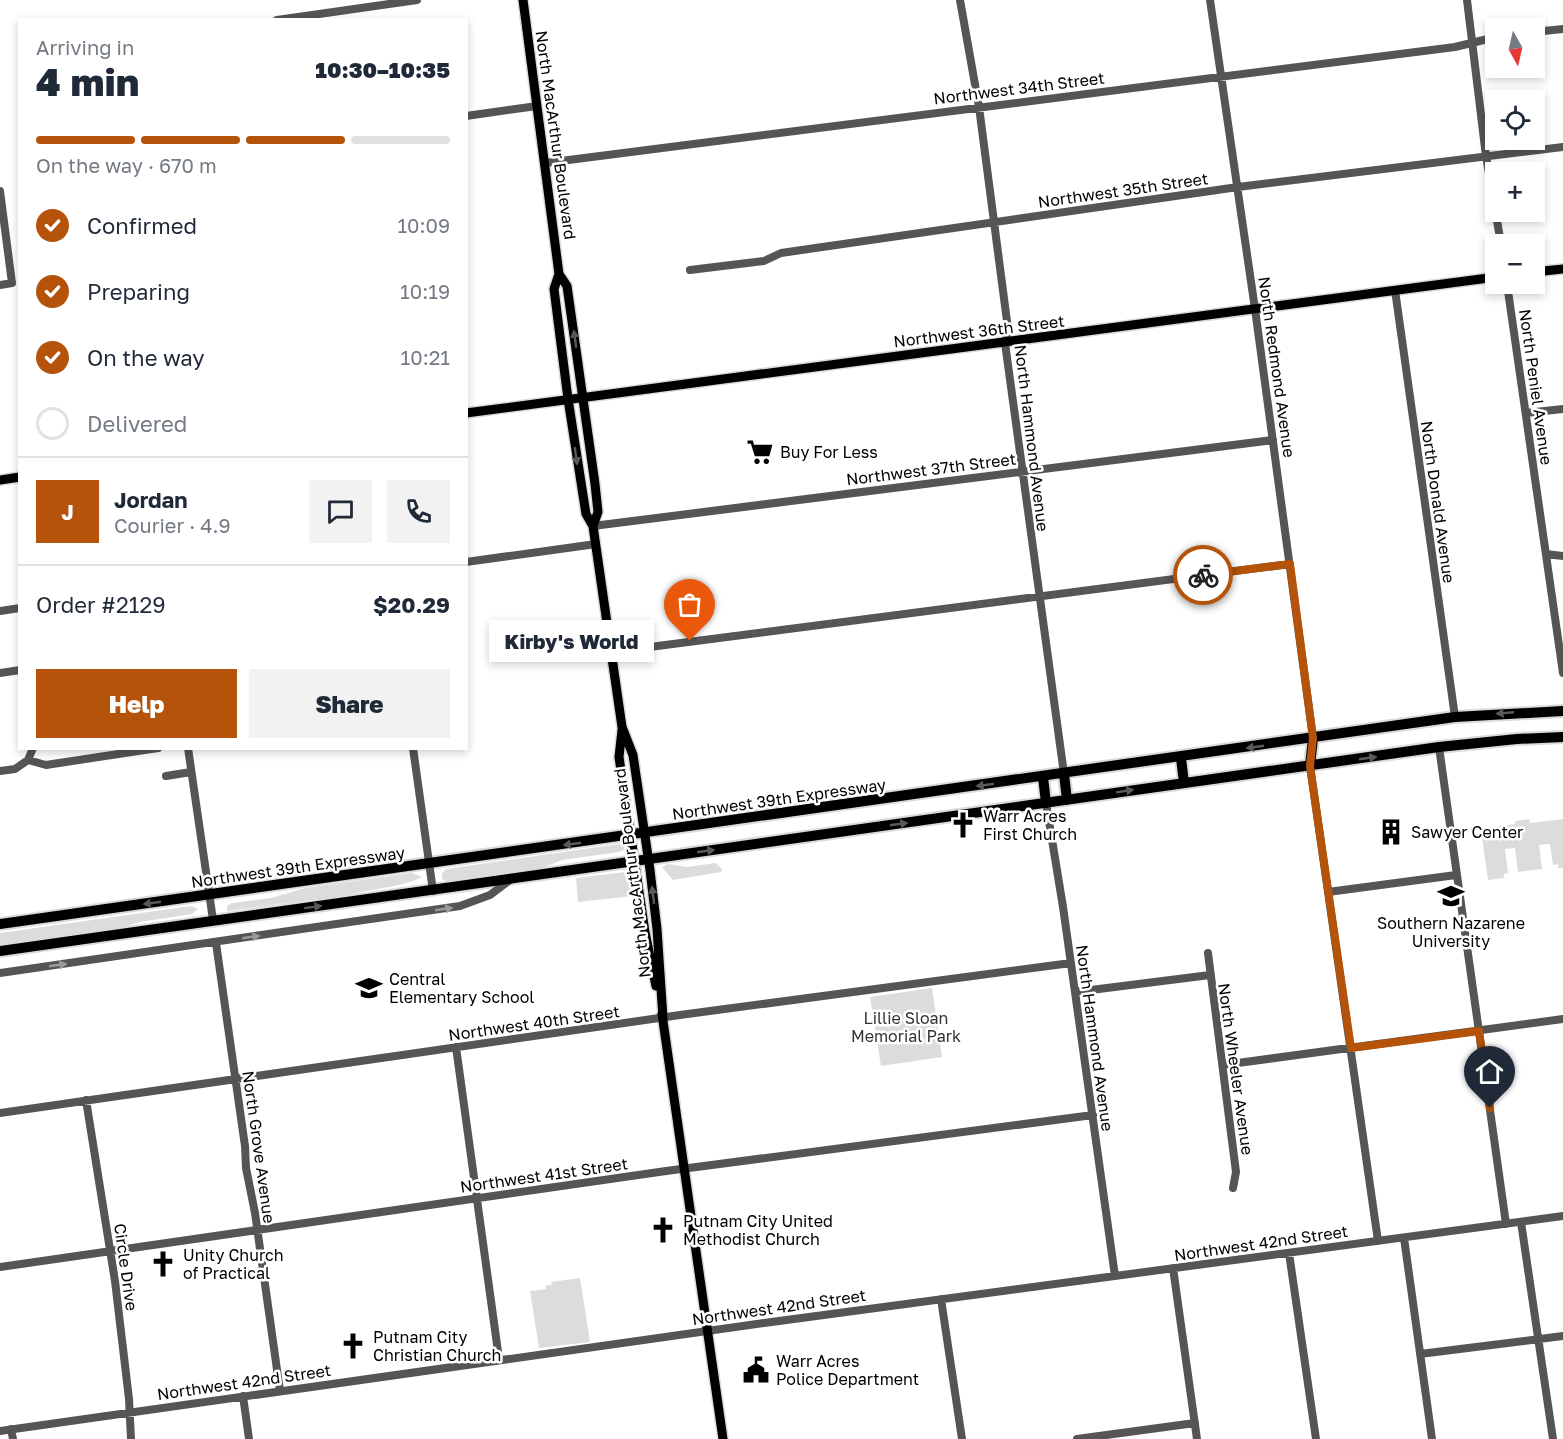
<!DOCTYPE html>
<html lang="en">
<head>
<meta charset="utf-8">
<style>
	body { margin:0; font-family:"Golos Text",sans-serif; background:#f2f2f3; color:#1f2937; height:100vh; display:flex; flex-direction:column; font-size:22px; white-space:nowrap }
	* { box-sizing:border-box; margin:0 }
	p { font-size:20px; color:#747a83 }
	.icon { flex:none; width:33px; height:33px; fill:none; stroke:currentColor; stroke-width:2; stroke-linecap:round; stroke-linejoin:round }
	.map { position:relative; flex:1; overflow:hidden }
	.sheet { position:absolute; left:18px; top:18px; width:450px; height:732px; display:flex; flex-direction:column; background:#fff; border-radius:0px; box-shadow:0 3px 9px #0003 }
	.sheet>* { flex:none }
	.needle { width:39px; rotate:172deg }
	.controls { position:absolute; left:1485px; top:18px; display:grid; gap:12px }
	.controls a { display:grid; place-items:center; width:60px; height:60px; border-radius:0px; background:#fff; box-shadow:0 3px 9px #0003; font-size:30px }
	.pin { position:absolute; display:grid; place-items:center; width:51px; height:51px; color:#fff; margin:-62px -26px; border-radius:50% 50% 50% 0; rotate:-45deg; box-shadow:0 0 6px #0007 }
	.pin .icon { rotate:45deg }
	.courier { position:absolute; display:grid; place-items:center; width:60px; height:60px; margin:-30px; border:4px solid #b45309; border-radius:50%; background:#fff; color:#222; box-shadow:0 2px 8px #0007 }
	.bubble { position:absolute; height:42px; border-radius:0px; background:#fff; box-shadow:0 3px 9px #0003; font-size:20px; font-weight:800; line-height:42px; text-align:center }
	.headline em { font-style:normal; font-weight:800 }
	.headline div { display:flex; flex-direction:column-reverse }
	.headline { display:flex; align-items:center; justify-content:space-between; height:102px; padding:0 18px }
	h1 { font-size:39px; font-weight:800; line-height:45px }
	.bar { display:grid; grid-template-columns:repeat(4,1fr); gap:9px 6px; align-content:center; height:72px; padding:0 18px }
	.bar i { height:8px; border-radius:4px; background:#e0e1e3 }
	.bar .active { background:#b45309 }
	.bar p { grid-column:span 4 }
	.line { display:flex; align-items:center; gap:15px; padding:0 18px; border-top:2px solid #e0e1e3 }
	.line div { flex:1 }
	.round { display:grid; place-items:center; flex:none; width:63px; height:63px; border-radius:0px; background:#f2f2f3 }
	ol { padding:0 18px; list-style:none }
	li { display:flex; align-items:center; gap:18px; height:66px }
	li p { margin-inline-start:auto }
	li .icon { padding:6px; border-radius:50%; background:#b45309; color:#fff; stroke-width:4 }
	li:last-child { color:#747a83 }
	li i { width:33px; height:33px; border:3px solid #e0e1e3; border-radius:50% }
	.cta { display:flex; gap:12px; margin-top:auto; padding:12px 18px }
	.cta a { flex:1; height:69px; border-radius:0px; background:#b45309; color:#fff; font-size:24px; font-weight:800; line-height:69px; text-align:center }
	.cta a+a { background:#f2f2f3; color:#1f2937 }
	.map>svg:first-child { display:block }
	.green { fill:#dcdcdc }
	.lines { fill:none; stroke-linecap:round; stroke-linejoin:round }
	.major-casing { stroke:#dbdbdb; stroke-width:12 }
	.highway-casing { stroke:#dbdbdb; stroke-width:14 }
	.minor { stroke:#555; stroke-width:8 }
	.major { stroke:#000; stroke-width:9 }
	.highway { stroke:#000; stroke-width:10 }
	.oneway { fill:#595959 }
	.oneway2 { fill:#999 }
	.done { stroke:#595959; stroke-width:6; stroke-dasharray:0 10.8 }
	.route { stroke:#b45309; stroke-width:8 }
	.labels { text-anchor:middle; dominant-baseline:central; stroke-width:5; stroke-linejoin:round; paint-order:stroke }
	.street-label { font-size:16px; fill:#000; stroke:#fff }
	.poi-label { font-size:16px; fill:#000; stroke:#fff; text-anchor:start }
	.park-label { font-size:16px; fill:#333; stroke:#fff }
</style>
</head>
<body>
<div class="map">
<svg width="1563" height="1439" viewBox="0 0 1563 1439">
	<rect width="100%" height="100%" fill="#fff"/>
	<!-- green -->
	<path class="green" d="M1529,819L1530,823L1563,819V868H1558V864L1553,865L1550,844L1539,845L1542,869L1518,872L1515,848L1505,849L1508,873L1504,874V878L1488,880L1482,837L1486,836L1485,828L1515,824V821Z
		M619,844L624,846V850L619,852L562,860L542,868L447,881L442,879V873L446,869Z
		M716,863L722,869L721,872L673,880L662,867L668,864L687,867Z
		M625,872L630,877L633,896L578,902L576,878Z
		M412,873L422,877C400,888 372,888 349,895L227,911V906L232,903L271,898L305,888Z
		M191,906L198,909L192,914L140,922L124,927L0,945V933Z
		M932,988L942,1057L881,1066L870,997Z
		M580,1278L590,1342L539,1348L530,1291L546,1289V1285H552L551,1282Z"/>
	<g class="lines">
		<!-- major casing -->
		<g class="major-casing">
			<path id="major" d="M523,0L559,274L567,286L595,484L598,512L593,526
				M1534,272L1563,269
				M559,274L554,289L568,399L586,514L593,526L622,727L633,755L650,870L657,929L663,1018
				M466,413L1496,277
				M0,480L20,477
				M622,730L619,757L645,932L656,986
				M662,1014L723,1439"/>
		</g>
		<!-- highway casing -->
		<g class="highway-casing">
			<path id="highway" d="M1181,758L1184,783
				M1310,766L1313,738
				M1064,774L1067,800
				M1043,777L1046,803
				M0,924L1455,717L1563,711
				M0,951L1439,747L1517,739L1563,737"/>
		</g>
		<!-- minor -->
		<path class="minor" d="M960,0L979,107L1008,329L1005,343L1064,774
			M1210,0L1255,309L1313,738
			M1467,0L1486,156L1501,244
			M277,20L417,0
			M1534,32L1563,29
			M466,116L537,106
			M545,163L1455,47L1496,37
			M0,191L12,283L0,285
			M690,270L764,261L781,253L1238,187L1563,147
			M1507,284L1563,673
			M1395,290L1455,717
			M1526,413L1563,409
			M593,526L1273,440
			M1546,554L1563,556
			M466,562L596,544
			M0,611L20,608
			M611,652L1290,564
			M0,673L20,670
			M1439,747L1506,1224
			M188,748L213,920
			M413,748L433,891
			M28,760L33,748
			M1310,766L1378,1241
			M0,771L15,769L28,760L46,765L158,748
			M166,776L191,772
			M1046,803L1063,907L1115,1276
			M1328,892L1456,875
			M216,943L245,1146L246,1168L255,1213L280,1391
			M1208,953L1236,1172L1233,1188
			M0,973L460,906L490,895L510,880
			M1075,992L1210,975
			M456,1047L499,1359
			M1223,1065L1563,1019
			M86,1100L115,1281L129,1399L131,1439
			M0,1113L680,1015L1071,963
			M1521,1222L1553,1439
			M1404,1238L1432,1439
			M1289,1253L1316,1439
			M0,1267L666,1171L1093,1115
			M1173,1268L1197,1439
			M941,1299L962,1439
			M1420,1354L1563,1336
			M243,1396L249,1439
			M11,1429L13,1439
			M0,1431L764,1323L1563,1216
			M1077,1439L1195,1423"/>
		<!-- major -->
		<use href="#major" class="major"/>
		<!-- highway -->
		<use href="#highway" class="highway"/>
	</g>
	<!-- one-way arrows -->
	<defs><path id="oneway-solid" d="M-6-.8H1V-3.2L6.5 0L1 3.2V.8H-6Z" transform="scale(1.5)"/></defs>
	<g class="oneway">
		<use href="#oneway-solid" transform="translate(575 339) rotate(-98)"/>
		<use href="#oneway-solid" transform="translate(576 456) rotate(82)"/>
		<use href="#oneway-solid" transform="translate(1505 713) rotate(175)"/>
		<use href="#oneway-solid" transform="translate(1255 747) rotate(172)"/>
		<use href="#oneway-solid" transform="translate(1368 758) rotate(-8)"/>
		<use href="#oneway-solid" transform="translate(985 785) rotate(172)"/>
		<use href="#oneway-solid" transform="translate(1125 791) rotate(-9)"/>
		<use href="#oneway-solid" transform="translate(899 824) rotate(-8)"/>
		<use href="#oneway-solid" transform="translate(572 844) rotate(172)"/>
		<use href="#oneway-solid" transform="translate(706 851) rotate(-8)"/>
		<use href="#oneway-solid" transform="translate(653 895) rotate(-97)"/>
		<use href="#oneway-solid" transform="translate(152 903) rotate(172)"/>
		<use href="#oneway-solid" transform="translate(313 907) rotate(-7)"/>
	</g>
	<g class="oneway2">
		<use href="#oneway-solid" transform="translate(444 909) rotate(-8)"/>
		<use href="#oneway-solid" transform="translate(251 937) rotate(-8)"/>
		<use href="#oneway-solid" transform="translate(58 965) rotate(-8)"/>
	</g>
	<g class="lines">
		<!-- done -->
		<path class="done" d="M690,641L1203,575"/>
		<!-- route -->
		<path class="route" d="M1203,575L1290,564L1313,738L1310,766L1351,1048L1479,1031L1490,1108"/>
	</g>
	<!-- icons -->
	<defs>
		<g id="supermarket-bare" transform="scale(2.07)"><path d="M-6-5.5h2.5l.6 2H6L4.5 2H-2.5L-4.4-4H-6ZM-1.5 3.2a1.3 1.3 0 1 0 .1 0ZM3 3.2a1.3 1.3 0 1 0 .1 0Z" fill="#000" stroke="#fff" stroke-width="2.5" paint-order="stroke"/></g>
		<g id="church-bare" transform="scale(2.07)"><path d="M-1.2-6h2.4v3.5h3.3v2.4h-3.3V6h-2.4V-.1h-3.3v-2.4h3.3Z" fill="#000" stroke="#fff" stroke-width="2.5" paint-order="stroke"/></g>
		<g id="building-bare" transform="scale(2.07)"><path d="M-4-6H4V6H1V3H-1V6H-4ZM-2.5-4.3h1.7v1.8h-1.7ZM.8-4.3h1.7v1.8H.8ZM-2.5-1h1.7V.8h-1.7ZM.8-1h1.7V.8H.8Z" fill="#000" stroke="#fff" stroke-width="2.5" paint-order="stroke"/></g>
		<g id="university-bare" transform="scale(2.07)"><path d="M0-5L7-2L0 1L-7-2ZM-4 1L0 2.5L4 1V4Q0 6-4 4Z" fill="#000" stroke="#fff" stroke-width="2.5" paint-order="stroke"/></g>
		<g id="school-bare" transform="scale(2.07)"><path d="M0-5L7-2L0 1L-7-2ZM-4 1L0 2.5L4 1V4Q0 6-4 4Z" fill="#000" stroke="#fff" stroke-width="2.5" paint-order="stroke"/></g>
		<g id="civic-bare" transform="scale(2.07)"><path d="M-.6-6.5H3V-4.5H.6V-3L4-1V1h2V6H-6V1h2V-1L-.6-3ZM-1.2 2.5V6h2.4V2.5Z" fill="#000" stroke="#fff" stroke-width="2.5" paint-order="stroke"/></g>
	</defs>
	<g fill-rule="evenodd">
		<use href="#supermarket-bare" x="760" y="452"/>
		<use href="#church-bare" x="963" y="825"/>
		<use href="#building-bare" x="1391" y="832"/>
		<use href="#university-bare" x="1451" y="896"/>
		<use href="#school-bare" x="369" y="988"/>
		<use href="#church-bare" x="663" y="1230"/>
		<use href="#church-bare" x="163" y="1264"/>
		<use href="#church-bare" x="353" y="1346"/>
		<use href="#civic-bare" x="756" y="1370"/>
	</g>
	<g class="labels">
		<!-- street labels -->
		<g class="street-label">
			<text transform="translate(1019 88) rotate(-7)">Northwest 34th Street</text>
			<text transform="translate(556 135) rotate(82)">North MacArthur Boulevard</text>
			<text transform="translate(1123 190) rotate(-8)">Northwest 35th Street</text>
			<text transform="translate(979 331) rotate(-7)">Northwest 36th Street</text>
			<text transform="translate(1277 367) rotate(82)">North Redmond Avenue</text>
			<text transform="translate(1536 387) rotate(82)">North Peniel Avenue</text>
			<text transform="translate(1032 438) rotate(83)">North Hammond Avenue</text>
			<text transform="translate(931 469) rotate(-7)">Northwest 37th Street</text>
			<text transform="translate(1438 502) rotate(82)">North Donald Avenue</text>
			<text transform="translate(779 799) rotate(-8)">Northwest 39th Expressway</text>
			<text transform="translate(298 867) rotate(-8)">Northwest 39th Expressway</text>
			<text transform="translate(632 873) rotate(-97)">North MacArthur Boulevard</text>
			<text transform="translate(534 1023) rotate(-8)">Northwest 40th Street</text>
			<text transform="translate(1095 1038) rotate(82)">North Hammond Avenue</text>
			<text transform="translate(1236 1069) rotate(82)">North Wheeler Avenue</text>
			<text transform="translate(259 1147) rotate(82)">North Grove Avenue</text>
			<text transform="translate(544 1175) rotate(-8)">Northwest 41st Street</text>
			<text transform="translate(1261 1243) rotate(-8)">Northwest 42nd Street</text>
			<text transform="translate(126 1267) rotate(82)">Circle Drive</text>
			<text transform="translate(779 1307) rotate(-8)">Northwest 42nd Street</text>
			<text transform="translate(244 1382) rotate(-8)">Northwest 42nd Street</text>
		</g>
		<!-- poi labels -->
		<g class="poi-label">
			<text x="780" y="452">Buy For Less</text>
			<text x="983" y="816">Warr Acres<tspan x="983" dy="18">First Church</tspan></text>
			<text x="1411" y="832">Sawyer Center</text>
			<text x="1451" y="923" text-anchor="middle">Southern Nazarene<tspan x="1451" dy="18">University</tspan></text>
			<text x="389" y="979">Central<tspan x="389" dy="18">Elementary School</tspan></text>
			<text x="683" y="1221">Putnam City United<tspan x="683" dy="18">Methodist Church</tspan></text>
			<text x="183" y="1255">Unity Church<tspan x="183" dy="18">of Practical</tspan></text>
			<text x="373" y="1337">Putnam City<tspan x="373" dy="18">Christian Church</tspan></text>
			<text x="776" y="1361">Warr Acres<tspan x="776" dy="18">Police Department</tspan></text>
		</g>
		<!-- park labels -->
		<g class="park-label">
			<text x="906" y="1018">Lillie Sloan<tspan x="906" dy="18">Memorial Park</tspan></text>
		</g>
	</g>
</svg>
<div class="controls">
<a><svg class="needle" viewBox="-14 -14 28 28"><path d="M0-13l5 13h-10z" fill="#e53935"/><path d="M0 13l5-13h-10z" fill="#747a83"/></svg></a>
<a><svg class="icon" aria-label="locate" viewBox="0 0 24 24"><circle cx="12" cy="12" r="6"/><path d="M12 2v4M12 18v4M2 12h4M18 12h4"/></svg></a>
<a>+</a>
<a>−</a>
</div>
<div class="pin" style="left:690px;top:641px;background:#ea580c"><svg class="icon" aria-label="bag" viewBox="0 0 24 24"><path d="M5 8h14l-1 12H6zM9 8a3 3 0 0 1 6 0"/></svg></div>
<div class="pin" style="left:1490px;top:1108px;background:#1f2937"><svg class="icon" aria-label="home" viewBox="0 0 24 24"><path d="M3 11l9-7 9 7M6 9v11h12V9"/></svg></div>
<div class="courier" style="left:1203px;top:575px"><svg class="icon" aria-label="bike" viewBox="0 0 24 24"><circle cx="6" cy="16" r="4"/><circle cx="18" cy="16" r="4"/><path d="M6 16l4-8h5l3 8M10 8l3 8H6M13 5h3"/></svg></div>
<div class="bubble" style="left:489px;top:620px;width:165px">Kirby's World</div>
<section class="sheet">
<div class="headline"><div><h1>4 min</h1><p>Arriving in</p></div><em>10:30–10:35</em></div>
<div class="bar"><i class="active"></i><i class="active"></i><i class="active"></i><i></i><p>On the way · 670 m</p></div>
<ol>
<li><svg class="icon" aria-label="check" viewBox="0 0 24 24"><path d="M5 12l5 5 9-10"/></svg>Confirmed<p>10:09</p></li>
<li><svg class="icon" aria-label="check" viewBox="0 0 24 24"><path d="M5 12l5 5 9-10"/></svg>Preparing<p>10:19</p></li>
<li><svg class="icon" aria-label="check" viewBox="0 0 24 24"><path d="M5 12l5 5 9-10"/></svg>On the way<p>10:21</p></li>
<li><i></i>Delivered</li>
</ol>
<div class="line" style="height:108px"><b class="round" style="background:#b45309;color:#fff">J</b><div><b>Jordan</b><p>Courier · 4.9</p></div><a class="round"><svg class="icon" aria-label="chat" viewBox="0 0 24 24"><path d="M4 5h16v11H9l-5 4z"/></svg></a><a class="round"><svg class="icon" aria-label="phone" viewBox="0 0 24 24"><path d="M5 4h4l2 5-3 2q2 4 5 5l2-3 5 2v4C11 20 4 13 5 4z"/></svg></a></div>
<div class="line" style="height:78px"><div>Order #2129</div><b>$20.29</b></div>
<div class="cta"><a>Help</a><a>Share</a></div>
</section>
</div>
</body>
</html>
